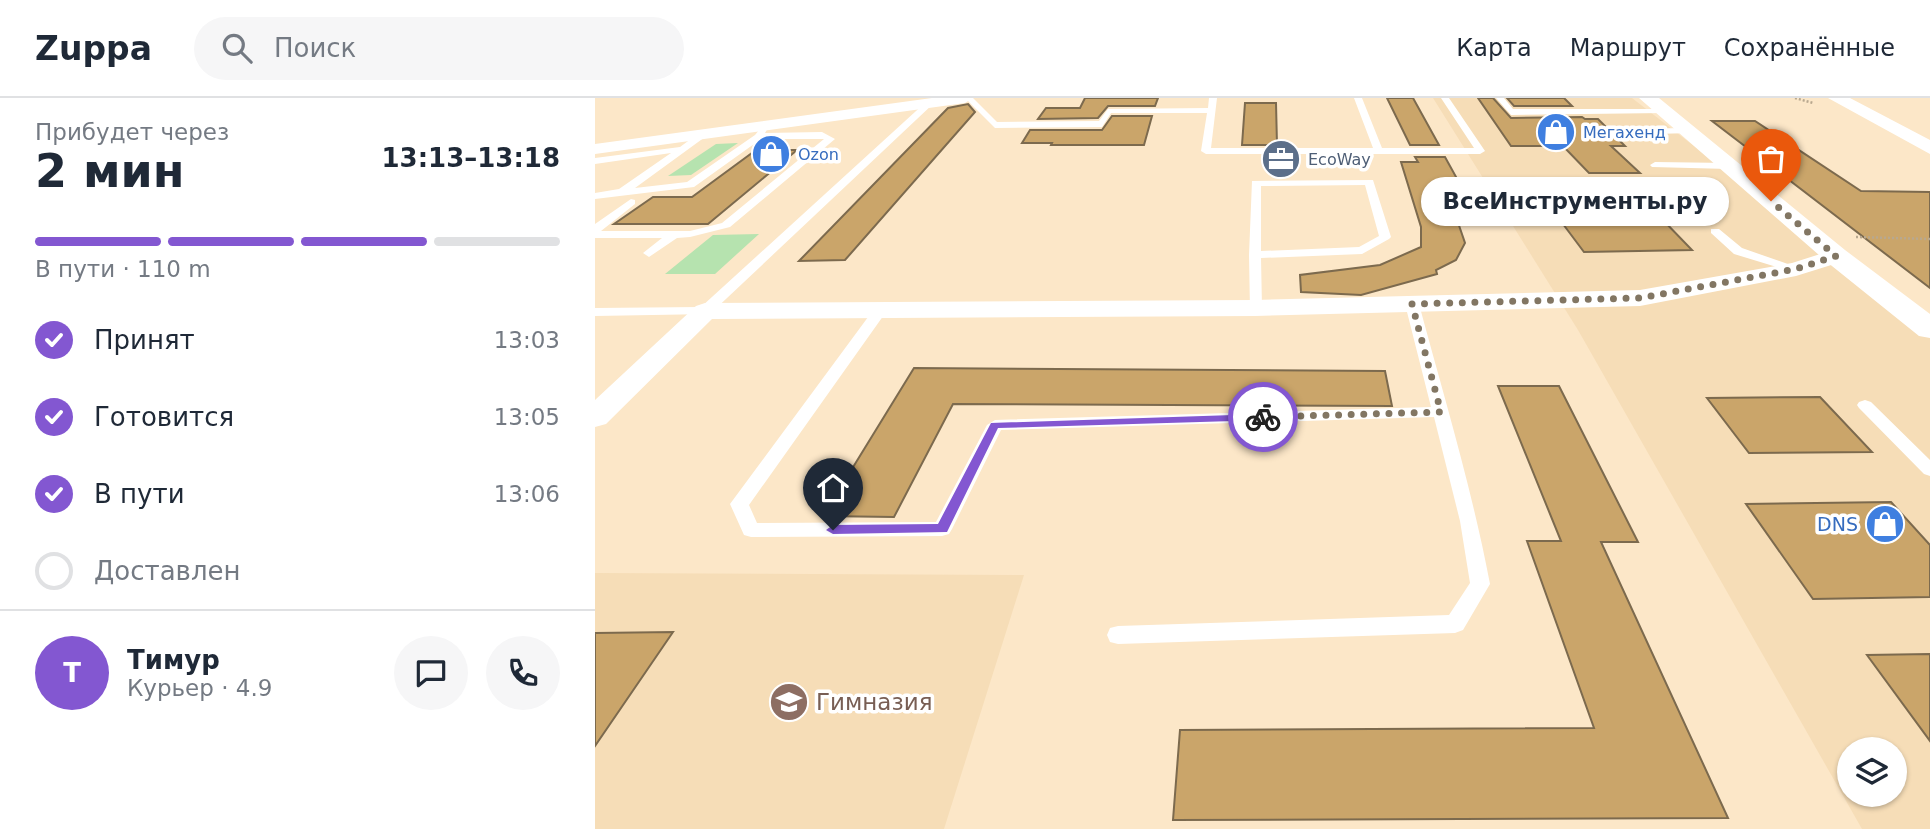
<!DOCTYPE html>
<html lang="ru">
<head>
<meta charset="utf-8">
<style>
	body { margin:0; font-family:"DejaVu Sans",sans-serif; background:#f6f6f7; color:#1f2937; height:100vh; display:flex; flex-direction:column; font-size:26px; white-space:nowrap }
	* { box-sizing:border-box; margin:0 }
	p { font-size:23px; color:#747a83 }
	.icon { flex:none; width:38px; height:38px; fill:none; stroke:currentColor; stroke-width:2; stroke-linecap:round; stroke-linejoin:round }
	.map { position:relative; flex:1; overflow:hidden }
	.drawer { display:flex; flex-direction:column; background:#fff; width:595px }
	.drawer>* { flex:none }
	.buttons { position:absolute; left:1242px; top:639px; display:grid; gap:14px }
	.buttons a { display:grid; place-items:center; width:70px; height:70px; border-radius:50%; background:#fff; box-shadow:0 2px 5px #0004; font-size:35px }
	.pin { position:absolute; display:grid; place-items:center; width:60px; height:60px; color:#fff; margin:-72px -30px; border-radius:50% 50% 50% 0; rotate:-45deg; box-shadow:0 0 7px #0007 }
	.pin .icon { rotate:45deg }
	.courier { position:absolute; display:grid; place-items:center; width:70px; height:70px; margin:-35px; border:5px solid #8357d1; border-radius:50%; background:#fff; color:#222; box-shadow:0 2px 9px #0007 }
	.bubble { position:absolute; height:49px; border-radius:24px; background:#fff; box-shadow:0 2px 5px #0004; font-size:23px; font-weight:700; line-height:49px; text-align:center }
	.headline em { font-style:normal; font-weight:700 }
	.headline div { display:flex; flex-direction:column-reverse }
	.headline { display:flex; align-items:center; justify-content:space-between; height:119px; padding:0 35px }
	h1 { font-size:46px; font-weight:700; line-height:52px }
	.bar { display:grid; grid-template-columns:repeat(4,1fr); gap:10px 7px; align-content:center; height:84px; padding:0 35px }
	.bar i { height:9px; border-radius:5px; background:#e0e1e3 }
	.bar .on { background:#8357d1 }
	.bar p { grid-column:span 4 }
	.line { display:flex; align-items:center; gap:18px; padding:0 35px; border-top:2px solid #e0e1e3 }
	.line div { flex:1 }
	.round { display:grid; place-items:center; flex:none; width:74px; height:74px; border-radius:37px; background:#f6f6f7 }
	ol { padding:0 35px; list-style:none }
	li { display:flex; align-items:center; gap:21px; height:77px }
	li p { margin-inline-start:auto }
	li .icon { padding:7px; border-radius:50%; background:#8357d1; color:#fff; stroke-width:4 }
	li:last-child { color:#747a83 }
	li i { width:38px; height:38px; border:4px solid #e0e1e3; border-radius:50% }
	header { display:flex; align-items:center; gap:42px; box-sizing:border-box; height:98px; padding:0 35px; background:#fff; border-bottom:2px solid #e0e1e3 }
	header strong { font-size:33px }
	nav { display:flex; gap:38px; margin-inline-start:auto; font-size:24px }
	.search { width:490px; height:63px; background:#f6f6f7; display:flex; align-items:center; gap:18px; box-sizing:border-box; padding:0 24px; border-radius:38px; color:#747a83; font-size:26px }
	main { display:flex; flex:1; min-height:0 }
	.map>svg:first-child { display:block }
	.built { fill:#f6ddb7; fill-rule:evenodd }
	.green { fill:#b6e3af }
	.building { fill:#caa56a; stroke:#7c6a4e; stroke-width:2 }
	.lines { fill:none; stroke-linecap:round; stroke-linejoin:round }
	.path { stroke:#b8a88f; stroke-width:2.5; stroke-dasharray:2 2; stroke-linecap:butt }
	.lane { fill:#fff; fill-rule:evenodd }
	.street { fill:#fff; fill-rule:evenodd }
	.secondary { fill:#fff; fill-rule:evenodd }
	.route { fill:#8357d1 }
	.done { stroke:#827663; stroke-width:7; stroke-dasharray:0 12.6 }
	.labels { text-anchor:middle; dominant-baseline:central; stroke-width:7; stroke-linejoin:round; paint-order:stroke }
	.far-shop-label { font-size:16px; fill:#366cbe; stroke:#fff; text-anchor:start }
	.far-service-label { font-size:16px; fill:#4e5e75; stroke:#fff; text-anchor:start }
	.shop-label { font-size:19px; fill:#366cbe; stroke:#fff; text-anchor:end }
	.near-education-label { font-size:23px; fill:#785e54; stroke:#fff; text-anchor:start }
</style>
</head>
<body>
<header>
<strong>Zuppa</strong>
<div class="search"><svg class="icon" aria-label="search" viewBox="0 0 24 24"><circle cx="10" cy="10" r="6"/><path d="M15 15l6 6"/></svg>Поиск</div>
<nav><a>Карта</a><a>Маршрут</a><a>Сохранённые</a></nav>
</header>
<main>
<section class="drawer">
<div class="headline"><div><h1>2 мин</h1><p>Прибудет через</p></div><em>13:13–13:18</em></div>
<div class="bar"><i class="on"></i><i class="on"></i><i class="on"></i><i></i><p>В пути · 110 m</p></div>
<ol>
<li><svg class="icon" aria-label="check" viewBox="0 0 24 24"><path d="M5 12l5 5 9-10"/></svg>Принят<p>13:03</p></li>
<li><svg class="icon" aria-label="check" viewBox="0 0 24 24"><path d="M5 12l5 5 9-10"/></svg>Готовится<p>13:05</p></li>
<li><svg class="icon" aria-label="check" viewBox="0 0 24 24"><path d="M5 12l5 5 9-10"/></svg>В пути<p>13:06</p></li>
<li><i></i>Доставлен</li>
</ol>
<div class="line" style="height:126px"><b class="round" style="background:#8357d1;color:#fff">Т</b><div><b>Тимур</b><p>Курьер · 4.9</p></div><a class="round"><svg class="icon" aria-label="chat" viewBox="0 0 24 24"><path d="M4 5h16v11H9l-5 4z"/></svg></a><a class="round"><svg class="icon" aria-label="phone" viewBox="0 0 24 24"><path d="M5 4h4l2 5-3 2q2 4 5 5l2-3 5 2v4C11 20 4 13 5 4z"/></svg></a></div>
</section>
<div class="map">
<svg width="1335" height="731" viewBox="0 0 1335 731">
	<rect width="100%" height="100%" fill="#fce7c8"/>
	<!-- built -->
	<path class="built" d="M838,0H1037L1335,231V731H1267L983,232ZM1255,651H1300V696H1255Z
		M0,475L429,477L349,731H0Z"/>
	<!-- green -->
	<path class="green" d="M143,45L96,77L73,78L121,46Z
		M164,136L120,176H70L118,137Z"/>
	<!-- building -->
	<path class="building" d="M490,0H563L560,8H513L503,20L443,21L451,10H485Z
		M792,0H818L844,47H815Z
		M883,0H898L916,20L987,19L990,21H1003L1030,48H1016L1045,75H994L968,48H916Z
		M912,0H969L977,8H919Z
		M650,5H681L682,47H647Z
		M373,6L380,14L250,162L204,163L353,10Z
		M517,18H557L549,47H456L457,45H427L435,32H507Z
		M1117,23H1160L1266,93L1335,94V190Z
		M161,52H202L113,126H19L58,99H97Z
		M820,59H850L876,106L857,107L870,145L861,162L841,172L842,176L766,197L706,194L705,177L785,167L826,149V129L806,64H823Z
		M1066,120L1097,152L989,154L965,122Z
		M319,270L790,273L797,308L358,306L299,419L228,418Z
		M903,288H964L1043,444H1006L1133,720L578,722L585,632L999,630L932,443H966Z
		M1225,299L1277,354L1154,355L1112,300Z
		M1296,404L1335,447V499L1218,501L1151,406Z
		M78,534L0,648V535Z
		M1335,556V643L1272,557Z"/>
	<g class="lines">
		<!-- path -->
		<path class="path" d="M1200,0L1218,5
			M1261,139L1335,141"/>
		<!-- lane -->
		<path class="lane" d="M370,0H378L402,24L504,23L513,11L613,10L614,0H622L616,50H778L759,0H767L787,50H879L846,0H854L890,53L885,56H611L606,53L612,15H516L507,29L400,30Z
			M901,0H909L918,11H1069L1073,13L1069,15L916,17Z
			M332,3L339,5L115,216L0,218V210L106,209Z
			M170,25L174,28L170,35L227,34L240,41L135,129L95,139L82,140L54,159L48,155L67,140H0V126L36,101L40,102V106L6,133H95L127,125L229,41H166L99,89L0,101V95L24,91L76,55L0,66V60L85,49L104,35H110V39L40,90L92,84L160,37Z
			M1093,30L1097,33L1096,35L1024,37L1020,34L1024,31Z
			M1060,64L1134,65L1139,68L1134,71L1057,69L1055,67Z
			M778,82L796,139L794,141L767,156L666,160L667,210L660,214L655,213L654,157L657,83ZM770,87L784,138L764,149L666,153V88Z
			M1116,131H1124L1147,150L1207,171L1201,175L1139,156L1116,135Z
			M817,202L824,206C849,299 877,391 895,486L868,532L860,535L523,546L515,544L512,537L515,530L523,528L854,517L875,485L865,423L839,319L406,332L357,431L354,436L347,438L156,439L149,437L135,406L279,211H289L291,214L154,407L162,425L341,424L392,327L400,322L836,309L810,206Z
			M1270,302L1276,304L1335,362V378L1329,376L1264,310L1262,307L1264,304Z"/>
		<!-- street -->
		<path class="street" d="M337,0H378L370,5L0,56V46Z
			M1241,151L1249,153L1252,158L1249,163L1201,178L1045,208L660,218L117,221L11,326L0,329V302L101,208L110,205L660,202L1045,192L1197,165Z"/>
		<!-- secondary -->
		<path class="secondary" d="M1044,0H1064L1250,152L1335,216V240L1324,238L1232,164Z
			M1233,0H1255L1335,42V56Z"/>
	</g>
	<!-- route -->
	<path class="route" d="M668,316L672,317V322L403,330L352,434L238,436L231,432L238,427L343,426L396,325Z"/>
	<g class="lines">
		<!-- done -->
		<path class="done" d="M668,319L846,314L817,206L1045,200L1201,171L1241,158L1176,103"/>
	</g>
	<!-- icons -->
	<defs>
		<g id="shop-disc" transform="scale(2.0125)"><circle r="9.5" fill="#3f7fe0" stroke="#fff"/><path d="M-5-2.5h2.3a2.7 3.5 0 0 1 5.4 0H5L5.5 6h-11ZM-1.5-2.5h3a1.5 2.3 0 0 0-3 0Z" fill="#fff"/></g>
		<g id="office-disc" transform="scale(2.0125)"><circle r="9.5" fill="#5c6f8a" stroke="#fff"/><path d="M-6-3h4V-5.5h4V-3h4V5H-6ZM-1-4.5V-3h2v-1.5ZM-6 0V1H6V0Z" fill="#fff"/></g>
		<g id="school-disc" transform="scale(2.0125)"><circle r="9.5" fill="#8d6e63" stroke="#fff"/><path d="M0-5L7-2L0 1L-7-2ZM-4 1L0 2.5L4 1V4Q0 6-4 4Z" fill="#fff"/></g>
	</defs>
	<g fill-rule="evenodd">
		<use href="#shop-disc" x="961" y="34"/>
		<use href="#shop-disc" x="176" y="56"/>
		<use href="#office-disc" x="686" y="61"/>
		<use href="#shop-disc" x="1290" y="426"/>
		<use href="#school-disc" x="194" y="604"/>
	</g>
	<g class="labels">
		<!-- far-shop labels -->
		<g class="far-shop-label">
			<text x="988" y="34">Мегахенд</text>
			<text x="203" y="56">Ozon</text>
		</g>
		<!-- far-service labels -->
		<g class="far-service-label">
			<text x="713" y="61">EcoWay</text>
		</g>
		<!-- shop labels -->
		<g class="shop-label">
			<text x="1263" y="426">DNS</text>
		</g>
		<!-- near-education labels -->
		<g class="near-education-label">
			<text x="221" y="604">Гимназия</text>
		</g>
	</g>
</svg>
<div class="buttons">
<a><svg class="icon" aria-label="layers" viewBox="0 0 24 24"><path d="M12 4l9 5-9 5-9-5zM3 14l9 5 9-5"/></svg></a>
</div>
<div class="pin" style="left:1176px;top:103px;background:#ea580c"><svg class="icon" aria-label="bag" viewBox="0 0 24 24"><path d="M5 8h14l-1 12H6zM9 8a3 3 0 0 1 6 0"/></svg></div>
<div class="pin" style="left:238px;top:432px;background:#1f2937"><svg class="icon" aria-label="home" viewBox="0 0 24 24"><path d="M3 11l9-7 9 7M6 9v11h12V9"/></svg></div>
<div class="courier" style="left:668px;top:319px"><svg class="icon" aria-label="bike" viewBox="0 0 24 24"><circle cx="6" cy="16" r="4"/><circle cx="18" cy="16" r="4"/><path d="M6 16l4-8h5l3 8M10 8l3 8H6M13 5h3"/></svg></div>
<div class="bubble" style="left:826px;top:79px;width:308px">ВсеИнструменты.ру</div>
</div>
</main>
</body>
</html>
